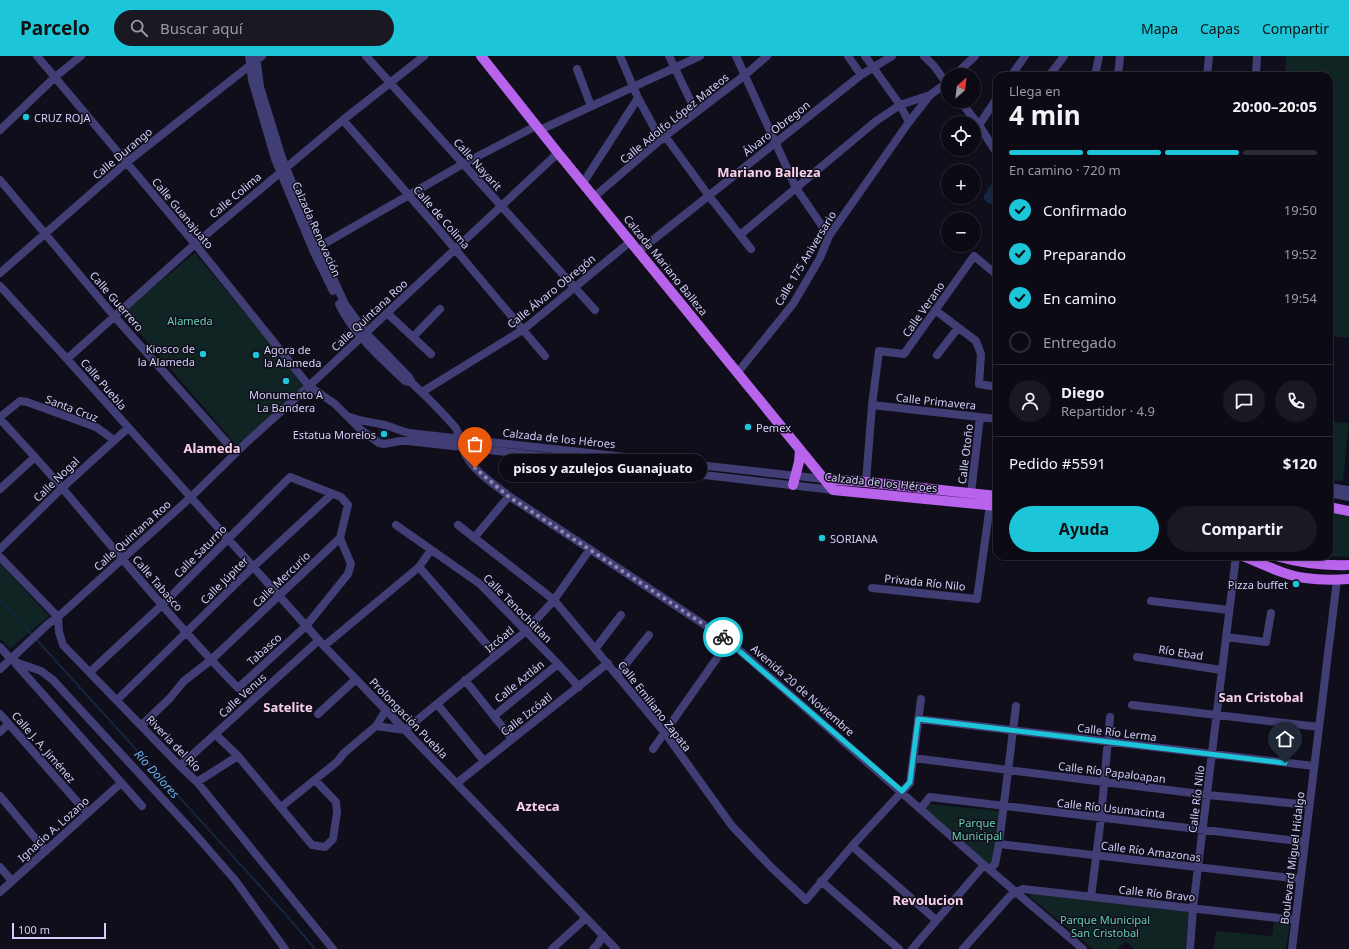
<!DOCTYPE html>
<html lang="es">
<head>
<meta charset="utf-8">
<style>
	body { margin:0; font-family:"Noto Sans",sans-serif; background:#1a1822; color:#f1f3f6; height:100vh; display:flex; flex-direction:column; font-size:15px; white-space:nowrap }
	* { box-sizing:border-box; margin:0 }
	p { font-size:13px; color:#9a9aa0 }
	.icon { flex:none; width:22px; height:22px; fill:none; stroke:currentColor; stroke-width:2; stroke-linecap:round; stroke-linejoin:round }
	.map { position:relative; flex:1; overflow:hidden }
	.panel { position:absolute; left:993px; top:16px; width:340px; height:488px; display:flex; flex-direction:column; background:#0c0a14; border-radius:12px; box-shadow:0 1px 3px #0004,0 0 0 1px #2c2b34 }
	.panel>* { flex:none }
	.needle { width:26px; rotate:28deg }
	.buttons { position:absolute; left:941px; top:12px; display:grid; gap:8px }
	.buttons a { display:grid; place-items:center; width:40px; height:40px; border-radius:50%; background:#0c0a14; box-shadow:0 1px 3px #0004,0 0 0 1px #2c2b34; font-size:20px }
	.scale { position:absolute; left:12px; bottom:10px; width:94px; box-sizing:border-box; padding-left:4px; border:2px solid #d3cef9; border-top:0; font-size:11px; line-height:14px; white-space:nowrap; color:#d3cef9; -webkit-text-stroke:3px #100e1b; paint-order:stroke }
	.pin { position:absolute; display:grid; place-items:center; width:34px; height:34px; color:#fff; margin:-41px -17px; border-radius:50% 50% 50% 0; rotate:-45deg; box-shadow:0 0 4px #0007 }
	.pin .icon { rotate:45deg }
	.courier { position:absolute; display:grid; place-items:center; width:40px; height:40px; margin:-20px; border:3px solid #1cc5d7; border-radius:50%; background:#fff; color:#222; box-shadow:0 1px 5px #0007 }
	.bubble { position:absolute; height:28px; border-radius:14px; background:#0c0a14; box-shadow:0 1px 3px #0004,0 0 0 1px #2c2b34; font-size:13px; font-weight:700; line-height:28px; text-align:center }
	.summary em { font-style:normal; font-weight:700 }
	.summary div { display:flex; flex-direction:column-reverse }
	.summary { display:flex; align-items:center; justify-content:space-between; height:68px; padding:0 16px }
	h1 { font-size:26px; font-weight:700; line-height:30px }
	.bar { display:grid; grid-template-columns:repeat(4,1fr); gap:6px 4px; align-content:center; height:48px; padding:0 16px }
	.bar i { height:5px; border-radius:3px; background:#2c2b34 }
	.bar .active { background:#1cc5d7 }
	.bar p { grid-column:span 4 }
	.line { display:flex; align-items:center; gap:10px; padding:0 16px; border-top:1px solid #2c2b34 }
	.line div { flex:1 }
	.round { display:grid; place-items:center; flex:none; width:42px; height:42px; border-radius:21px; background:#1a1822 }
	ol { padding:0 16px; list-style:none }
	li { display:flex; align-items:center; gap:12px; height:44px }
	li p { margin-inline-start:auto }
	li .icon { padding:4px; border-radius:50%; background:#1cc5d7; color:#111; stroke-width:4 }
	li:last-child { color:#9a9aa0 }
	li i { width:22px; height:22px; border:2px solid #2c2b34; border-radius:50% }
	.primary-button { display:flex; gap:8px; margin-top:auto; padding:8px 16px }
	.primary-button a { flex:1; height:46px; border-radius:24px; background:#1cc5d7; color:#111; font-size:16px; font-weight:700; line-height:46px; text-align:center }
	.primary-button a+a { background:#1a1822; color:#f1f3f6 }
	header { display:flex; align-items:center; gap:24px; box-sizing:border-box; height:56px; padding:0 20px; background:#1cc5d7; color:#111 }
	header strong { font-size:19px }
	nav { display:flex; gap:22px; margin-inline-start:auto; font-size:14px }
	.search { width:280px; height:36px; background:#1a1822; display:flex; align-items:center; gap:10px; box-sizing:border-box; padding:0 14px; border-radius:22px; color:#9a9aa0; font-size:15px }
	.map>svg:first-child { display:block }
	.green { fill:#112424 }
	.water { fill:#13253f }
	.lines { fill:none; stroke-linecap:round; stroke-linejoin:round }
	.stream { stroke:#13253f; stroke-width:2 }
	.minor { stroke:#403e74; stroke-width:8 }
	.major { stroke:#b763eb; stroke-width:10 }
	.done { stroke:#8f8bab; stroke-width:4; stroke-dasharray:0 7.2 }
	.route { stroke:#1cc5d7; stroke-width:5 }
	.poi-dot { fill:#1cc5d7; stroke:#100e1b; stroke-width:1.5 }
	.labels { text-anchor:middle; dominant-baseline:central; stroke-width:3; stroke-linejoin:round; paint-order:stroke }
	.poi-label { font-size:11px; fill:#d3cef9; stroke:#100e1b; text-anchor:start }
	.street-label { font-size:11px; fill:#d3cef9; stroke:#100e1b }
	.park-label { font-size:11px; fill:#65ceb3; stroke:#100e1b }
	.water-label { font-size:12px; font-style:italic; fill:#69b0ec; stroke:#100e1b }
	.quarter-label { font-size:13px; font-weight:bold; fill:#f9d0ea; stroke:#100e1b }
</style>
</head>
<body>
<header>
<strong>Parcelo</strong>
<div class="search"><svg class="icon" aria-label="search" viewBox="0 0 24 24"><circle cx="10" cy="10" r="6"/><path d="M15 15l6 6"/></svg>Buscar aquí</div>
<nav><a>Mapa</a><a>Capas</a><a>Compartir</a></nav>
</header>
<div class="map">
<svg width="1349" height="893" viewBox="0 0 1349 893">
	<rect width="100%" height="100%" fill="#100e1b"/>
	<!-- green -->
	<path class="green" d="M1286,0H1349V282L1329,280V20H1285Z
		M195,197L305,329L238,391L122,257Z
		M1329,366L1349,367L1343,425L1329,424Z
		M1329,454L1349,458V501L1325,500H1329Z
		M0,507L49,560L10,593L0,582Z
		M929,748L999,755L994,803L990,809L925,753Z
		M1031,837L1189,856L1185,893H1134L1126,885L1117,893H1093L1029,840Z
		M1274,866L1290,868L1286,893H1213L1216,875L1272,880Z"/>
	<!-- water -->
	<path class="water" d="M992,127L997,130V154L995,153L993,149L988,147L984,143V139Z
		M378.5 378a5.5 5.5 0 1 1 11 0a5.5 5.5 0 1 1-11 0Z"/>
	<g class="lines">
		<!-- stream -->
		<path class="stream" d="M0,544L33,580
			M36,583L287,860L315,893"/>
		<!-- minor -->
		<path class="minor" d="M37,0L195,188L309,330L335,348L360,373L379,387L384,388L400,385H408L462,391L833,434
			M249,0L252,24L275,103L313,194L333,235
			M256,0L260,31L282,102L319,192L345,248L366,277L409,321L412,327C427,341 442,356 455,371C461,379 462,391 466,400C476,417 494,428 509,440L729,585L984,809L1083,893
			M366,0L595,254
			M620,0L638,42L661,84
			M669,0L696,56
			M736,0L796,132L829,180
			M848,0L861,19
			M865,0L900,49L909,66
			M924,0L934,10L948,29
			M577,13L591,50
			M955,19L975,0
			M1011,20L1025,0
			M1049,20L1064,0
			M1095,20L1099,0
			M1118,20L1120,0
			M1207,20L1209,0
			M1256,20L1257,0
			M960,45L979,69L996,96
			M343,64L434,168L545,300
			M979,69L997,42
			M0,74L55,21L81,0
			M540,74L700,0
			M665,80L709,140L751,193
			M0,124L114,260L236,397
			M583,127L638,42
			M594,141L665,80L745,19L767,0
			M740,179L876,65L900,49L930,39L948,26
			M315,193L463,108L536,70
			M639,195L861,19L892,0
			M0,217L127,106L262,0
			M0,230L67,303L324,590L616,893
			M339,248C353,278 381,302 405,325L412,327
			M935,254L976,285L981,298L979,328L997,331
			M387,257L431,298
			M413,281L440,253
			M937,299L958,272
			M67,303L195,188L343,64L424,0
			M738,316L793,248L820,202L829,180L909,66L930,39
			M422,336L524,273L631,185
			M872,349L997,363
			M0,361L20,345L27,346L96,371L114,384
			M350,361C363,366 372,366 385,369C392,371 401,375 409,377L824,423
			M0,363C21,386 43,409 63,433C120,500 176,568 238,632L306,570L348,518L351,508L340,482
			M866,426L872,349L879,295L904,298L974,200L997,219
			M1329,431L1349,434
			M0,433L35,401
			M971,437L980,361
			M1329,437L1349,441
			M396,469L480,528L558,608L579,631
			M458,469L554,544L595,593L665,677L732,770L771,811L806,844L852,790L910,727L921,643
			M474,482L509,440
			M0,493L62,432L128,372
			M0,501L58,561L59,576L63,589L180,710L197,726L333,893
			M419,511L496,599
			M872,532L977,543L990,449
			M1151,545L1229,554
			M1226,581L1266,586L1271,557
			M324,590L419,511L431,494
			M0,591L8,600L18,607L41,615L53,624L195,778L235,824L285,893
			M595,593L621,559
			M1137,601L1221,614
			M16,608L142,750
			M0,613L48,568L58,561L191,441L246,387L309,330L558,97
			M90,616L162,549L290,421L341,441L348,449L340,482L211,604L184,625L170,642L141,670
			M617,619L649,579
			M465,624L512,683
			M117,644L253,511L332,438
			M437,648L484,705
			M1132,649L1319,671
			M0,658L87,757
			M318,658L356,623
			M494,660L558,608
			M918,663L1314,710
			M376,670L405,674L526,575L554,544L590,493
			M0,676L8,668
			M215,678L238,700L312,789L325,791L333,783L337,756L336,746L315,724
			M653,693L729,585
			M913,702L1208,739L1309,749
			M180,710L319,584
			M197,726L238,700
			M457,727L608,607
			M0,740L46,795
			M281,751L337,706L344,697L376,670L386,654
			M920,753L930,741C1055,757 1180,770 1305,786
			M999,788L1300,823
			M852,790L936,864
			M0,811L12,825
			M990,813L995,808L999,788L1016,650
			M821,825L899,893
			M0,836L121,727
			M1091,841L1101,762L1110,661
			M552,893L586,862
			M593,893L598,888L603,879
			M912,893L984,809
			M963,893L1010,840L1016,836L1023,833L1295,864
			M1190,893L1193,852L1236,500
			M1292,893L1337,524"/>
		<!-- major -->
		<path class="major" d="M481,0L558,97L833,434L997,450
			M824,423L866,426L997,440
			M793,429L799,406L800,394
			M1329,451L1349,455
			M1243,500C1263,508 1283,519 1305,522C1319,524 1335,524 1349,523
			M1276,500C1300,507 1324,510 1349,509"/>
	</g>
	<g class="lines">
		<!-- done -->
		<path class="done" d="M475,412L484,420L508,440L723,581"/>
		<!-- route -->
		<path class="route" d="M723,581L902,735L910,726L918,663L1285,707"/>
	</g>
	<!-- markers -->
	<g class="poi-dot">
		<circle cx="26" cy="61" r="4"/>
		<circle cx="203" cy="298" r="4"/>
		<circle cx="256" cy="299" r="4"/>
		<circle cx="286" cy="325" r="4"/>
		<circle cx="748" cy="371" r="4"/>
		<circle cx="384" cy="378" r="4"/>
		<circle cx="822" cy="482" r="4"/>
		<circle cx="1296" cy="528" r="4"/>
	</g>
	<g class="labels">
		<!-- poi labels -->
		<g class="poi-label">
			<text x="34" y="61">CRUZ ROJA</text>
			<text x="195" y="292" text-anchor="end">Kiosco de<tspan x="195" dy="13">la Alameda</tspan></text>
			<text x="264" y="293">Agora de<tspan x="264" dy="13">la Alameda</tspan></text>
			<text x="286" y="338" text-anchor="middle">Monumento A<tspan x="286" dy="13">La Bandera</tspan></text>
			<text x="756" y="371">Pemex</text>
			<text x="376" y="378" text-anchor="end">Estatua Morelos</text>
			<text x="830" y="482">SORIANA</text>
			<text x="1288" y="528" text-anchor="end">Pizza buffet</text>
		</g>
		<!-- street labels -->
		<g class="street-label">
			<text transform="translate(674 62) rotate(-39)">Calle Adolfo López Mateos</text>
			<text transform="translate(776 72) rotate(-38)">Álvaro Obregon</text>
			<text transform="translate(122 97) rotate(-40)">Calle Durango</text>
			<text transform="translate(478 108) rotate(48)">Calle Nayarit</text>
			<text transform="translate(235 139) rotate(-40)">Calle Colima</text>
			<text transform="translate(183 157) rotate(50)">Calle Guanajuato</text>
			<text transform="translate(442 161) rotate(49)">Calle de Colima</text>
			<text transform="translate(317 173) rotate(66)">Calzada Renovación</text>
			<text transform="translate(805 202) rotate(-59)">Calle 175 Aniversario</text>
			<text transform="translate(666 209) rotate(51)">Calzada Mariano Balleza</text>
			<text transform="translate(551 235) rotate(-39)">Calle Álvaro Obregón</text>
			<text transform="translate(117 245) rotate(49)">Calle Guerrero</text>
			<text transform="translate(923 253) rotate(-55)">Calle Verano</text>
			<text transform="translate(369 259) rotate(-43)">Calle Quintana Roo</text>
			<text transform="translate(104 328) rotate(49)">Calle Puebla</text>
			<text transform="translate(936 345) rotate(6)">Calle Primavera</text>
			<text transform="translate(72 352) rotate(21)">Santa Cruz</text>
			<text transform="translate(559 382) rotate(6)">Calzada de los Héroes</text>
			<text transform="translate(965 398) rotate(-83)">Calle Otoño</text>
			<text transform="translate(56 423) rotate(-44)">Calle Nogal</text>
			<text transform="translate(881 426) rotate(6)">Calzada de los Héroes</text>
			<text transform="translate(132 479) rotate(-42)">Calle Quintana Roo</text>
			<text transform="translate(200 495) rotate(-45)">Calle Saturno</text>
			<text transform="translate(281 523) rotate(-44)">Calle Mercurio</text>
			<text transform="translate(224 524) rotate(-45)">Calle Júpiter</text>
			<text transform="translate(925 526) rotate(6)">Privada Río Nilo</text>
			<text transform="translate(158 527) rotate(49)">Calle Tabasco</text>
			<text transform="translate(518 552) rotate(45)">Calle Tenochtitlan</text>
			<text transform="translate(499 583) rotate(-40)">Izcóatl</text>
			<text transform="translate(264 593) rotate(-42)">Tabasco</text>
			<text transform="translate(1181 596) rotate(9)">Río Ebad</text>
			<text transform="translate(519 625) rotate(-39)">Calle Aztlán</text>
			<text transform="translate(803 634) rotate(41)">Avenida 20 de Noviembre</text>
			<text transform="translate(242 639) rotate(-42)">Calle Venus</text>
			<text transform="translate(655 650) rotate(52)">Calle Emiliano Zapata</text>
			<text transform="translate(526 658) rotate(-38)">Calle Izcóatl</text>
			<text transform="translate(409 662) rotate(46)">Prolongación Puebla</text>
			<text transform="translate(1117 676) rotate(7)">Calle Río Lerma</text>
			<text transform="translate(174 687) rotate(46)">Riveria del Río</text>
			<text transform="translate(44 691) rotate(49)">Calle J. A. Jiménez</text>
			<text transform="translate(1112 716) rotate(7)">Calle Río Papaloapan</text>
			<text transform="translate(1196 743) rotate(-83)">Calle Río Nilo</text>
			<text transform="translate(1111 752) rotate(6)">Calle Río Usumacinta</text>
			<text transform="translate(53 773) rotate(-42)">Ignacio A. Lozano</text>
			<text transform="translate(1151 795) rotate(7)">Calle Río Amazonas</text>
			<text transform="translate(1292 802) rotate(-83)">Boulevard Miguel Hidalgo</text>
			<text transform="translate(1157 837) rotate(6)">Calle Río Bravo</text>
		</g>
		<!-- park labels -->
		<g class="park-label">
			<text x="190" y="264">Alameda</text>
			<text x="977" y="766">Parque<tspan x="977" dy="13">Municipal</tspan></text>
			<text x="1105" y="863">Parque Municipal<tspan x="1105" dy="13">San Cristobal</tspan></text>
		</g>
		<!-- water labels -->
		<g class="water-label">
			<text transform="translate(157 718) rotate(48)">Río Dolores</text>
		</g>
		<!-- quarter labels -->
		<g class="quarter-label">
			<text x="769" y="116">Mariano Balleza</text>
			<text x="212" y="392">Alameda</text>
			<text x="1261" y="641">San Cristobal</text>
			<text x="288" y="651">Satelite</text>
			<text x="538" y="750">Azteca</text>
			<text x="928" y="844">Revolucion</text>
		</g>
	</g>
</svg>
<div class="buttons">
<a><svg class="needle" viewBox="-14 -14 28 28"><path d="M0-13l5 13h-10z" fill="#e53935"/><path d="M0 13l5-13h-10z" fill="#9a9aa0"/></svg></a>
<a><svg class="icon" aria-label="locate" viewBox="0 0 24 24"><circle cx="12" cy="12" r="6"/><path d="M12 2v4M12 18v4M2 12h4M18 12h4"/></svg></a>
<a>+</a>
<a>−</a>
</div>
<div class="scale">100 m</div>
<div class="pin" style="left:475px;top:412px;background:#ea580c"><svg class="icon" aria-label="bag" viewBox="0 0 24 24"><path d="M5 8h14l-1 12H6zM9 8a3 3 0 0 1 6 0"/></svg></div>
<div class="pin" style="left:1285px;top:707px;background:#1f2937"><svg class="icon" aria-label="home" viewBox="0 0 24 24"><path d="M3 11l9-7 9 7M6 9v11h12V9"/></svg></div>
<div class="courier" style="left:723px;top:581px"><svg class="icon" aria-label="bike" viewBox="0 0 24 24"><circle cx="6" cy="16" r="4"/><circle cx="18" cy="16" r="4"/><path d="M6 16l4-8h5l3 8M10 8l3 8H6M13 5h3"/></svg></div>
<div class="bubble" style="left:499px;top:398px;width:208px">pisos y azulejos Guanajuato</div>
<section class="panel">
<div class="summary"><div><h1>4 min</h1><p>Llega en</p></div><em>20:00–20:05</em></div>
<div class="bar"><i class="active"></i><i class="active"></i><i class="active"></i><i></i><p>En camino · 720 m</p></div>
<ol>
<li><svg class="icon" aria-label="check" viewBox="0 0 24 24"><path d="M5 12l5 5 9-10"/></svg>Confirmado<p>19:50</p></li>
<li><svg class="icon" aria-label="check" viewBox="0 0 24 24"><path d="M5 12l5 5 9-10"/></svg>Preparando<p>19:52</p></li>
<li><svg class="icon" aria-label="check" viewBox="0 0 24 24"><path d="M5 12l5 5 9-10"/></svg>En camino<p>19:54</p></li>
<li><i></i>Entregado</li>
</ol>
<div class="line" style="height:72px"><a class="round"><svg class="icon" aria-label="person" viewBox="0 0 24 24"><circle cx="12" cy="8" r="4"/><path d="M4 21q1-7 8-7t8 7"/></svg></a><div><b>Diego</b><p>Repartidor · 4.9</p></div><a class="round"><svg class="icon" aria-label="chat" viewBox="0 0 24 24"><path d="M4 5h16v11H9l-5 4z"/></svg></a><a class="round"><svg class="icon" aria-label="phone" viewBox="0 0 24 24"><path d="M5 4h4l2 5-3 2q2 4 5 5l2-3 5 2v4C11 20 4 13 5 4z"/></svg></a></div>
<div class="line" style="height:52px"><div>Pedido #5591</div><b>$120</b></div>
<div class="primary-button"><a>Ayuda</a><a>Compartir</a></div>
</section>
</div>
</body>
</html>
